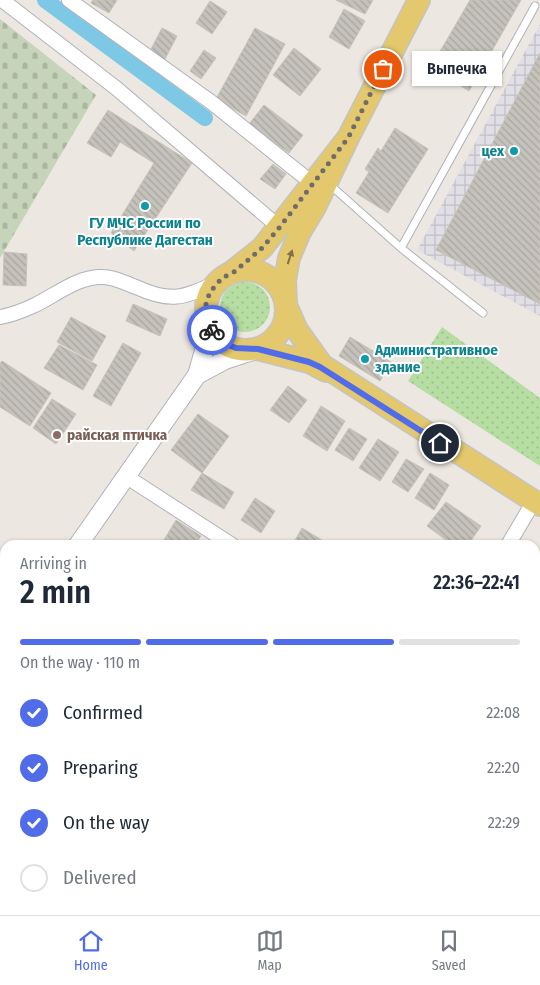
<!DOCTYPE html>
<html lang="en">
<head>
<meta charset="utf-8">
<style>
	body { margin:0; font-family:"Fira Sans Condensed",sans-serif; background:#f2f2f3; color:#1f2937; height:100vh; display:flex; flex-direction:column; font-size:19px; white-space:nowrap }
	* { box-sizing:border-box; margin:0 }
	p { font-size:16px; color:#747a83 }
	.icon { flex:none; width:28px; height:28px; fill:none; stroke:currentColor; stroke-width:2; stroke-linecap:round; stroke-linejoin:round }
	.map { position:relative; flex:1; overflow:hidden }
	.sheet { position:absolute; left:0px; top:540px; width:540px; height:375px; display:flex; flex-direction:column; background:#fff; border-radius:15px 15px 0 0; box-shadow:0 1px 4px #0004 }
	.sheet>* { flex:none }
	.pin { position:absolute; display:grid; place-items:center; width:42px; height:42px; color:#fff; margin:-21px; border:2px solid #fff; border-radius:50%; box-shadow:0 1px 5px #0007 }
	.courier { position:absolute; display:grid; place-items:center; width:50px; height:50px; margin:-25px; border:4px solid #506ce9; border-radius:50%; background:#fff; color:#222; box-shadow:0 1px 6px #0007 }
	.bubble { position:absolute; height:35px; border-radius:0px; background:#fff; box-shadow:0 1px 4px #0004; font-size:16px; font-weight:600; line-height:35px; text-align:center }
	.headline em { font-style:normal; font-weight:600 }
	.headline div { display:flex; flex-direction:column-reverse }
	.headline { display:flex; align-items:center; justify-content:space-between; height:85px; padding:0 20px }
	h1 { font-size:32px; font-weight:600; line-height:38px }
	.bar { display:grid; grid-template-columns:repeat(4,1fr); gap:8px 5px; align-content:center; height:60px; padding:0 20px }
	.bar i { height:6px; border-radius:4px; background:#e0e1e3 }
	.bar .active { background:#506ce9 }
	.bar p { grid-column:span 4 }
	ol { padding:0 20px; list-style:none }
	li { display:flex; align-items:center; gap:15px; height:55px }
	li p { margin-inline-start:auto }
	li .icon { padding:5px; border-radius:50%; background:#506ce9; color:#fff; stroke-width:4 }
	li:last-child { color:#747a83 }
	li i { width:28px; height:28px; border:2px solid #e0e1e3; border-radius:50% }
	.dock { display:flex; justify-content:space-around; align-items:center; height:70px; border-top:1px solid #e0e1e3; background:#fff; font-size:14px; color:#747a83 }
	.dock a { display:grid; justify-items:center; gap:2px }
	.dock .active { color:#506ce9 }
	.map>svg:first-child { display:block }
	.industrial { fill:url(#industrial-grid) }
	.green { fill:url(#green-dots) }
	.cemetery { fill:url(#cemetery-stones) }
	.lines { fill:none; stroke-linecap:round; stroke-linejoin:round }
	.canal { stroke:#7dc8e4; stroke-width:16 }
	.building { fill:url(#building-back-hatch); stroke:#c8c3b9 }
	.service-casing { stroke:#b0b2bb; stroke-width:9 }
	.minor-casing { stroke:#b0b2bb; stroke-width:16 }
	.tertiary-casing { stroke:#b0b2bb; stroke-width:20 }
	.primary-casing { stroke:#c4c4c4; stroke-width:24 }
	.service { stroke:#fff; stroke-width:7 }
	.minor { stroke:#fff; stroke-width:14 }
	.tertiary { stroke:#fff; stroke-width:18 }
	.primary { stroke:#e4c86d; stroke-width:21 }
	.oneway { fill:#7f7249 }
	.done { stroke:#6f6d6b; stroke-width:5; stroke-dasharray:0 9 }
	.route { stroke:#506ce9; stroke-width:6 }
	.culture-dot { fill:#0f9aa8; stroke:#fff; stroke-width:2 }
	.education-dot { fill:#8d6e63; stroke:#fff; stroke-width:2 }
	.labels { text-anchor:middle; dominant-baseline:central; stroke-width:4; stroke-linejoin:round; paint-order:stroke }
	.culture-label { font-size:15px; font-weight:bold; fill:#0d838f; stroke:#fff; text-anchor:end }
	.education-label { font-size:15px; font-weight:bold; fill:#785e54; stroke:#fff; text-anchor:start }
</style>
</head>
<body>
<div class="map">
<svg width="540" height="915" viewBox="0 0 540 915">
	<defs>
		<pattern id="industrial-grid" width="8" height="8" patternUnits="userSpaceOnUse" patternTransform="scale(1.25)"><rect width="8" height="8" fill="#e1dfe6"/><path d="M0 4h8M4 0v8" fill="none" stroke="#c1c0c5"/></pattern>
		<pattern id="green-dots" width="8" height="8" patternUnits="userSpaceOnUse" patternTransform="scale(1.25)"><rect width="8" height="8" fill="#b6dda2"/><path d="M2 2h.1M6 6h.1" fill="none" stroke="#9dbe8c" stroke-width="1.8" stroke-linecap="round"/></pattern>
		<pattern id="cemetery-stones" width="16" height="16" patternUnits="userSpaceOnUse" patternTransform="scale(1.25)"><rect width="16" height="16" fill="#c6d4b9"/><path d="M2 7V4a2 2 0 0 1 4 0v3zM10 15v-3a2 2 0 0 1 4 0v3z" fill="#aab69f"/></pattern>
		<pattern id="building-back-hatch" width="6" height="6" patternUnits="userSpaceOnUse" patternTransform="scale(1.25)"><rect width="6" height="6" fill="#c5c1bb"/><path d="M-1 5l2 2M0 0l6 6M5-1l2 2" fill="none" stroke="#a9a6a1"/></pattern>
	</defs>
	<rect width="100%" height="100%" fill="#ece7e0"/>
	<!-- industrial -->
	<path class="industrial" d="M540,24V316L417,250Z"/>
	<!-- green -->
	<path class="green" d="M220 307a25 25 0 1 1 50 0a25 25 0 1 1-50 0Z
		M442,327L540,398V466L408,381Z"/>
	<!-- cemetery -->
	<path class="cemetery" d="M0,19L96,95L0,258Z"/>
	<g class="lines">
		<!-- canal -->
		<path class="canal" d="M45,0L205,118"/>
	</g>
	<!-- building -->
	<path class="building" d="M93,0H117L109,13L91,3Z
		M336,0H373L365,14Z
		M470,0H521L469,91L431,67Z
		M210,1L227,12L212,34L196,23Z
		M344,9L365,21L349,49L329,37Z
		M162,28L177,36L164,61L149,53Z
		M255,28L285,44L246,116L216,99Z
		M294,48L321,69L300,96L273,75Z
		M204,50L216,58L201,79L190,71Z
		M540,53V304L436,250Z
		M264,105L303,135L289,153L249,124Z
		M108,110L192,163L134,251L111,233L154,163L120,142L111,157L87,143Z
		M395,128L428,149L388,213L356,193L369,172L365,169L378,148L381,151Z
		M273,164L286,174L275,189L260,179Z
		M4,252L27,254L26,286L3,285Z
		M133,304L167,319L160,336L126,321Z
		M71,317L106,336L92,361L57,342Z
		M350,337L391,362L380,381L339,356Z
		M123,343L141,353L111,406L93,396Z
		M59,345L97,365L83,390L44,368Z
		M2,361L51,393L30,426L0,407V363Z
		M288,386L307,400L289,423L270,410Z
		M52,399L76,414L56,444L33,428Z
		M321,406L345,421L327,451L303,436Z
		M198,414L229,436L202,473L171,450Z
		M349,428L367,439L353,461L335,450Z
		M378,439L399,452L380,481L359,468Z
		M406,459L424,469L408,492L392,482Z
		M202,473L234,492L224,509L191,490Z
		M430,473L449,485L434,510L415,498Z
		M255,498L275,511L261,533L241,520Z
		M446,502L481,526L468,545H453L427,526Z
		M176,520L201,536L195,545H173L164,540Z
		M302,528L325,542L323,545L293,544Z
		M0,623L5,626V656L0,653Z
		M535,675L540,678V693L536,700Z
		M535,754L540,757V779L535,776Z
		M406,910H439L434,915H404L403,914Z"/>
	<g class="lines">
		<!-- service casing -->
		<g class="service-casing">
			<path id="service" d="M329,184L401,248L535,6
				M401,248L483,313"/>
		</g>
		<!-- minor casing -->
		<g class="minor-casing">
			<path id="minor" d="M2,0L116,88L279,227
				M69,0L211,102L312,183
				M0,317C12,315 22,311 33,306C55,296 77,276 103,277C114,277 125,283 136,287C171,303 182,298 216,283
				M127,477L232,545
				M508,545L534,501
				M535,735L540,738
				M0,828L5,832
				M0,899L5,900
				M34,910L53,915
				M464,910L469,915"/>
		</g>
		<!-- tertiary casing -->
		<g class="tertiary-casing">
			<path id="tertiary" d="M197,375L225,360L258,349
				M78,545L197,375L206,344L207,316
				M0,572H5
				M0,793L5,798
				M198,910L206,915"/>
		</g>
		<!-- primary casing -->
		<g class="primary-casing">
			<path id="primary" d="M348,138L315,207L300,232L289,258L285,280L286,305L297,330L322,365L540,505
				M206 310a40 40 0 1 1 80 0a40 40 0 1 1-80 0Z
				M233,271L262,248L348,138L419,0
				M258,349L309,362L326,371"/>
		</g>
		<!-- service -->
		<use href="#service" class="service"/>
		<!-- minor -->
		<use href="#minor" class="minor"/>
		<!-- tertiary -->
		<use href="#tertiary" class="tertiary"/>
		<!-- primary -->
		<use href="#primary" class="primary"/>
	</g>
	<!-- one-way arrows -->
	<defs><path id="oneway-solid" d="M-6-.8H1V-3.2L6.5 0L1 3.2V.8H-6Z" transform="scale(1.25)"/></defs>
	<use class="oneway" href="#oneway-solid" transform="translate(290 257) rotate(-72)"/>
	<g class="lines">
		<!-- done -->
		<path class="done" d="M212,330L206,316V303L210,292L222,278L234,272L262,248L279,228L348,138L383,69"/>
		<!-- route -->
		<path class="route" d="M212,330L223,343L236,348L258,349L309,362L320,367L440,443"/>
	</g>
	<!-- markers -->
	<g class="culture-dot">
		<circle cx="514" cy="151" r="5"/>
		<circle cx="145" cy="206" r="5"/>
		<circle cx="365" cy="359" r="5"/>
	</g>
	<circle class="education-dot" cx="57" cy="435" r="5"/>
	<g class="labels">
		<!-- culture labels -->
		<g class="culture-label">
			<text x="504" y="151">цех</text>
			<text x="145" y="223" text-anchor="middle">ГУ МЧС России по<tspan x="145" dy="17">Республике Дагестан</tspan></text>
			<text x="375" y="350" text-anchor="start">Административное<tspan x="375" dy="17">здание</tspan></text>
		</g>
		<!-- education labels -->
		<g class="education-label">
			<text x="67" y="435">райская птичка</text>
		</g>
	</g>
</svg>
<div class="pin" style="left:383px;top:69px;background:#ea580c"><svg class="icon" aria-label="bag" viewBox="0 0 24 24"><path d="M5 8h14l-1 12H6zM9 8a3 3 0 0 1 6 0"/></svg></div>
<div class="pin" style="left:440px;top:443px;background:#1f2937"><svg class="icon" aria-label="home" viewBox="0 0 24 24"><path d="M3 11l9-7 9 7M6 9v11h12V9"/></svg></div>
<div class="courier" style="left:212px;top:330px"><svg class="icon" aria-label="bike" viewBox="0 0 24 24"><circle cx="6" cy="16" r="4"/><circle cx="18" cy="16" r="4"/><path d="M6 16l4-8h5l3 8M10 8l3 8H6M13 5h3"/></svg></div>
<div class="bubble" style="left:412px;top:51px;width:90px">Выпечка</div>
<section class="sheet">
<div class="headline"><div><h1>2 min</h1><p>Arriving in</p></div><em>22:36–22:41</em></div>
<div class="bar"><i class="active"></i><i class="active"></i><i class="active"></i><i></i><p>On the way · 110 m</p></div>
<ol>
<li><svg class="icon" aria-label="check" viewBox="0 0 24 24"><path d="M5 12l5 5 9-10"/></svg>Confirmed<p>22:08</p></li>
<li><svg class="icon" aria-label="check" viewBox="0 0 24 24"><path d="M5 12l5 5 9-10"/></svg>Preparing<p>22:20</p></li>
<li><svg class="icon" aria-label="check" viewBox="0 0 24 24"><path d="M5 12l5 5 9-10"/></svg>On the way<p>22:29</p></li>
<li><i></i>Delivered</li>
</ol>
</section>
</div>
<nav class="dock">
<a class="active"><svg class="icon" aria-label="home" viewBox="0 0 24 24"><path d="M3 11l9-7 9 7M6 9v11h12V9"/></svg>Home</a>
<a><svg class="icon" aria-label="map" viewBox="0 0 24 24"><path d="M3 6l6-2 6 2 6-2v14l-6 2-6-2-6 2zM9 4v14M15 6v14"/></svg>Map</a>
<a><svg class="icon" aria-label="saved" viewBox="0 0 24 24"><path d="M7 4h10v16l-5-4-5 4z"/></svg>Saved</a>
</nav>
</body>
</html>
